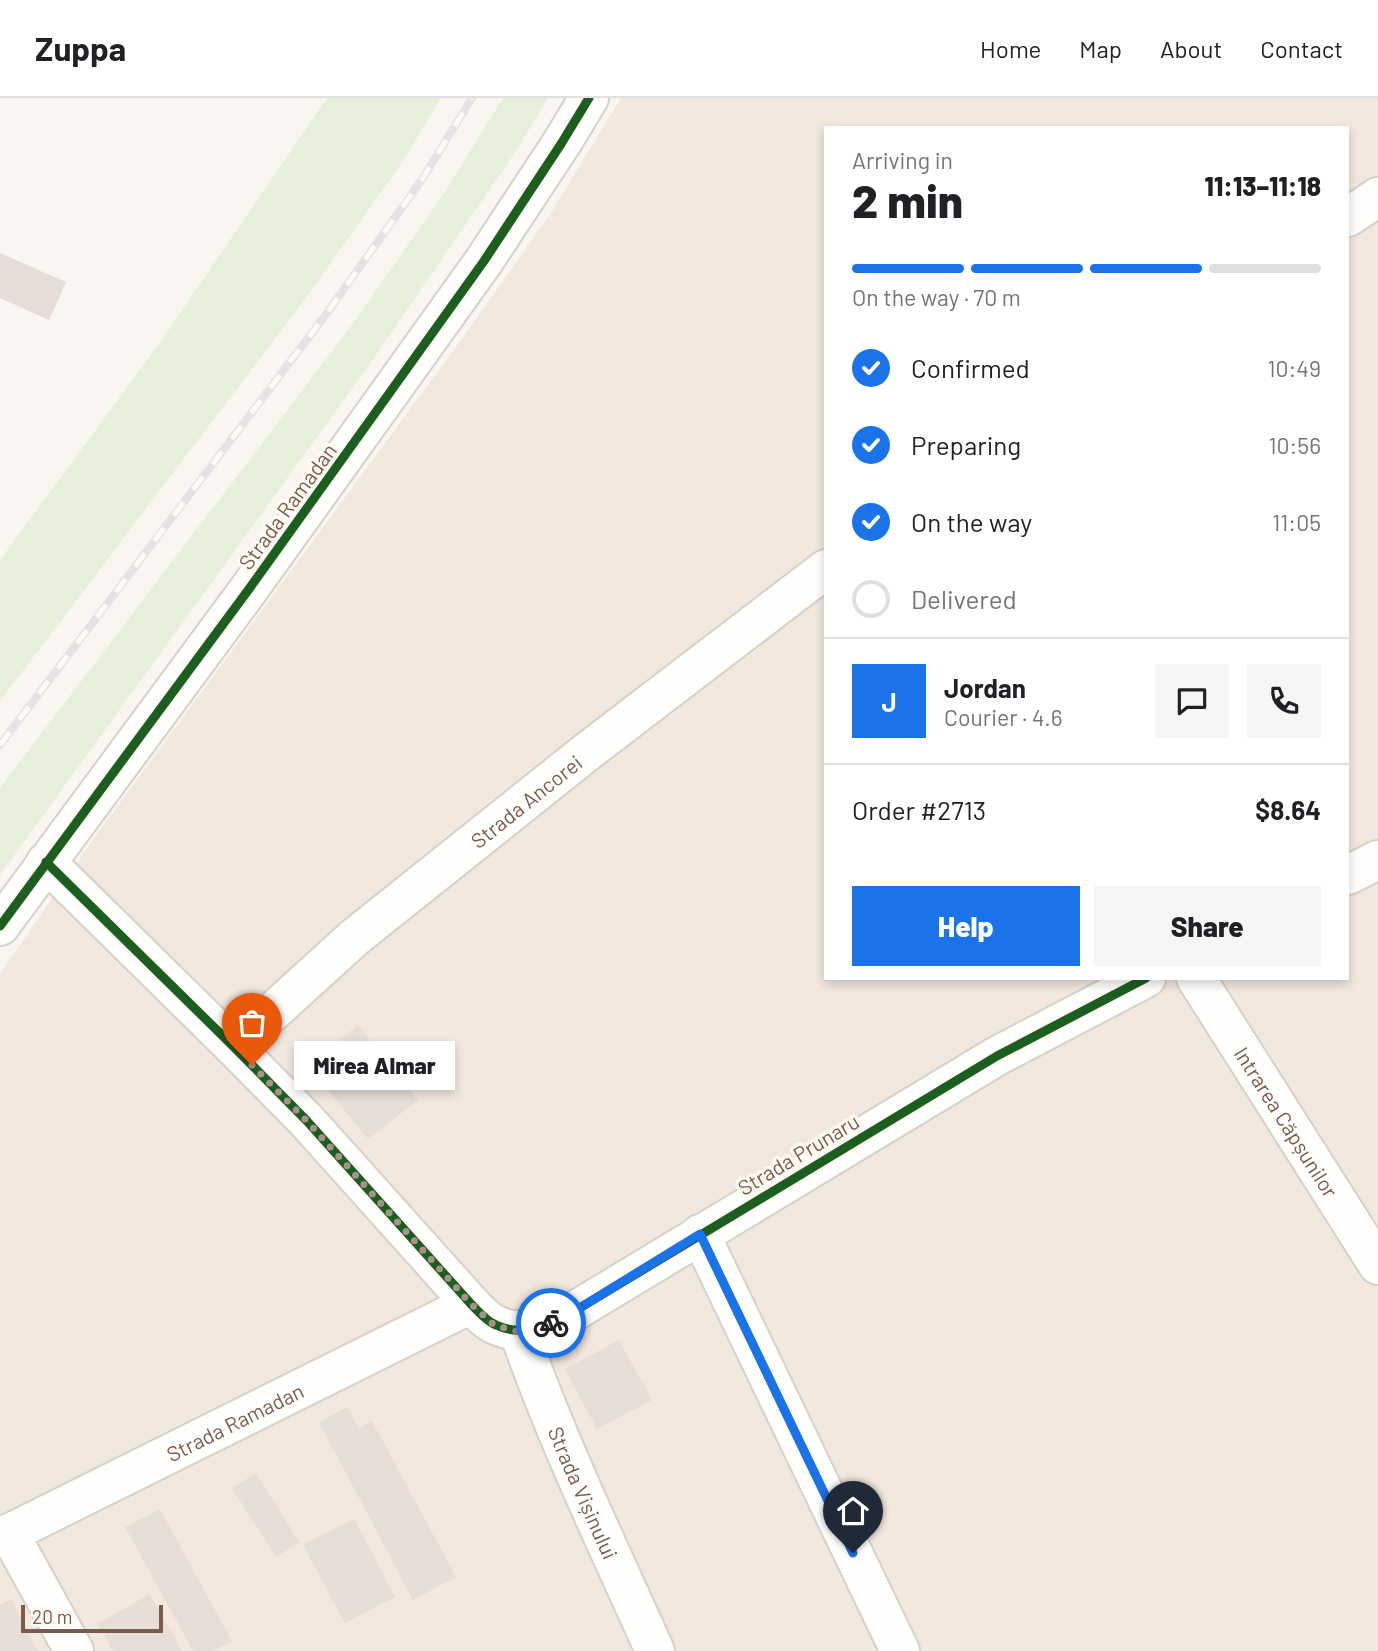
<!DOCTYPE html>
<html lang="en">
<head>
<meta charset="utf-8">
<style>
	body { margin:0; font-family:Barlow,sans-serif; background:#f6f6f6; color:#202124; height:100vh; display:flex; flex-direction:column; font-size:26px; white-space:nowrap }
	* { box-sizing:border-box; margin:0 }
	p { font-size:23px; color:#757577 }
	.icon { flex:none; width:38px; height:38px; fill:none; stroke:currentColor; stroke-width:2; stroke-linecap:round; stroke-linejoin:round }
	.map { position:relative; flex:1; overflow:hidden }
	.side { position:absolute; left:824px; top:28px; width:525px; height:854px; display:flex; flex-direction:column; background:#fff; border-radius:0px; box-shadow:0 4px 10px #0003 }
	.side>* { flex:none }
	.scale { position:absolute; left:21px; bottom:18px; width:142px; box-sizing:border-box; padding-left:7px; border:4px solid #7a5c4d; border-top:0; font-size:19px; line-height:24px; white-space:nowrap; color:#7a5c4d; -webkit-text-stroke:5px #fffaf3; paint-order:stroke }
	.pin { position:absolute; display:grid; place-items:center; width:60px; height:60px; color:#fff; margin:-72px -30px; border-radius:50% 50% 50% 0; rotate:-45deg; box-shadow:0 0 7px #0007 }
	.pin .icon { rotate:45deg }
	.courier { position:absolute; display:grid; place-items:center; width:70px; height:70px; margin:-35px; border:5px solid #1a73e8; border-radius:50%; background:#fff; color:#222; box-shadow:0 2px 9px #0007 }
	.bubble { position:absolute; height:49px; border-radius:0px; background:#fff; box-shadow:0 4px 10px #0003; font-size:23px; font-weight:800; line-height:49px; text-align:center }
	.headline em { font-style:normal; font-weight:800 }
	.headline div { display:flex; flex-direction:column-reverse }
	.headline { display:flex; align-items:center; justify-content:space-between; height:119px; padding:0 28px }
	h1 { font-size:46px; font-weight:800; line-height:52px }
	.bar { display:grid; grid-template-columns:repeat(4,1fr); gap:10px 7px; align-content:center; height:84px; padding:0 28px }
	.bar i { height:9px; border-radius:5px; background:#e0e0e0 }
	.bar .on { background:#1a73e8 }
	.bar p { grid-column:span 4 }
	.line { display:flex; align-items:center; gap:18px; padding:0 28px; border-top:2px solid #e0e0e0 }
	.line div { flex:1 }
	.round { display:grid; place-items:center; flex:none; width:74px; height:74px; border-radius:0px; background:#f6f6f6 }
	ol { padding:0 28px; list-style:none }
	li { display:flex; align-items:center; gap:21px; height:77px }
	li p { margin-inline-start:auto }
	li .icon { padding:7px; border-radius:50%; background:#1a73e8; color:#fff; stroke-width:4 }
	li:last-child { color:#757577 }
	li i { width:38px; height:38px; border:4px solid #e0e0e0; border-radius:50% }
	.primary-button { display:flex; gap:14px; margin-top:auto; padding:14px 28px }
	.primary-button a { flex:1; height:80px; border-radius:0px; background:#1a73e8; color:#fff; font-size:28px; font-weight:800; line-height:80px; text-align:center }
	.primary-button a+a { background:#f6f6f6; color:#202124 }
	header { display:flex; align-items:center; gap:42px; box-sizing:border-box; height:98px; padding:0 35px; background:#fff; border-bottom:2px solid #e0e0e0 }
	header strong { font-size:33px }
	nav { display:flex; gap:38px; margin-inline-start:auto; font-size:24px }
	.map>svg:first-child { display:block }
	.residential { fill:#f2e8de; fill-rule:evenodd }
	.green { fill:#e7f0db }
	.building { fill:#e6ded7 }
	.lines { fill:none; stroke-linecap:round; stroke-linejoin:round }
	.minor-casing { stroke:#d7d1cb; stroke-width:42 }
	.minor { stroke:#fefefd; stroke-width:38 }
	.rail-casing { stroke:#e6e3e7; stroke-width:8 }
	.rail { stroke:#fffaf3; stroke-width:5; stroke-dasharray:16; stroke-linecap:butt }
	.cycleway-casing { stroke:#fffaf3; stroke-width:13 }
	.cycleway { stroke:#1b5e20; stroke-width:9 }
	.done { stroke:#a69286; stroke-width:7; stroke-dasharray:0 12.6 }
	.route { stroke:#1a73e8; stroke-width:9 }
	.labels { text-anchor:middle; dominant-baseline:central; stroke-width:7; stroke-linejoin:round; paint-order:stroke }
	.street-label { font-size:21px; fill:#7a5c4d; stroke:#fffaf3 }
</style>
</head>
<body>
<header>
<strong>Zuppa</strong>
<nav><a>Home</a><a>Map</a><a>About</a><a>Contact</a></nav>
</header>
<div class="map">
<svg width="1378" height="1553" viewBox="0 0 1378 1553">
	<rect width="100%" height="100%" fill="#f9f5f0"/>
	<!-- residential -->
	<path class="residential" d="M621,0H1378V1553H0V876L94,740L464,238L551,115ZM826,30H1348V880H826Z"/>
	<!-- green -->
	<path class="green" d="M327,0H441L401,66L305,201L0,603V462L159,246Z
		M503,0H548L514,56L367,270L0,777V690L349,231L443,97Z"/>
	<!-- building -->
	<path class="building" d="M0,155L66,184L49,222L0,200Z
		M358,927L418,1002L368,1041L308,967Z
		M619,1242L652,1302L597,1331L565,1271Z
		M347,1309L359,1330L372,1323L456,1479L413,1502L319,1324Z
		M256,1375L299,1444L276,1459L232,1390Z
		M160,1411L232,1543L214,1553H193L125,1429Z
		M354,1421L395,1499L345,1525L303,1447Z
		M150,1496L182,1553H113L97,1526Z
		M11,1501L38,1553H0V1507Z"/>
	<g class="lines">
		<!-- minor casing -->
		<g class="minor-casing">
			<g id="minor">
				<path d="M1348,119L1378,99"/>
				<path d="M46,764L234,949L306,1022L471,1206C478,1213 486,1223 496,1227C525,1241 551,1225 578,1211L997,958L1146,880"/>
				<path d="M1348,777L1378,762"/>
				<path d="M0,828L249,491L484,163L561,46L589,0"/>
				<path id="s1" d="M1196,880L1378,1167"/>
				<path id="s2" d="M234,949L355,839L588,653L826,471"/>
				<path d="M700,1136L900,1553"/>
				<path id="s3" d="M519,1234C557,1343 608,1448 655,1553"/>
				<path d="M9,1435L74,1553"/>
				<path id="s4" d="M0,1440L471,1206"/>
			</g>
		</g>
		<!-- minor -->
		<use href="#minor" class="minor"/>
		<!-- rail casing -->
		<g class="rail-casing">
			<path id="rail" d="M0,647L327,215L423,80L472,0"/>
		</g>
		<!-- rail -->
		<use href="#rail" class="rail"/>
		<!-- cycleway casing -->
		<g class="cycleway-casing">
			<path id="cycleway" d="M46,764L234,949L306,1022L471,1206C478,1213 486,1223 496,1227C525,1241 551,1225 578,1211L997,958L1146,880
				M0,828L249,491L484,163L561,46L589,0"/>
		</g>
		<!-- cycleway -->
		<use href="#cycleway" class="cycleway"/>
	</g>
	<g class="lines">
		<!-- done -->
		<path class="done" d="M252,967L306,1022L471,1206L494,1227L519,1234L551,1225"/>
		<!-- route -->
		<path class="route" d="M551,1225L578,1211L700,1136L853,1455"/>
	</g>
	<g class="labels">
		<!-- street labels -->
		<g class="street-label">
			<text transform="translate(287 408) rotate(-54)">Strada Ramadan</text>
			<text stroke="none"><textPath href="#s2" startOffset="382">Strada Ancorei</textPath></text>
			<text stroke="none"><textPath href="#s1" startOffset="170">Intrarea Căpșunilor</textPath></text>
			<text transform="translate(798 1056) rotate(-31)">Strada Prunaru</text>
			<text stroke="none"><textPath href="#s4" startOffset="262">Strada Ramadan</textPath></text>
			<text stroke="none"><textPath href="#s3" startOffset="173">Strada Vișinului</textPath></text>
		</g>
	</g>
</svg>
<div class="scale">20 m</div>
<div class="pin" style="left:252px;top:967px;background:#ea580c"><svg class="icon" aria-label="bag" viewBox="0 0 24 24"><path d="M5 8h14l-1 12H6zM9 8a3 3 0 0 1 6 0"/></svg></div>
<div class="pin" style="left:853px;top:1455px;background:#1f2937"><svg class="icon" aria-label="home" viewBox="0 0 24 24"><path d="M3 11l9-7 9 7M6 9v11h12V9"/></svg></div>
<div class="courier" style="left:551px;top:1225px"><svg class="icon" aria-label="bike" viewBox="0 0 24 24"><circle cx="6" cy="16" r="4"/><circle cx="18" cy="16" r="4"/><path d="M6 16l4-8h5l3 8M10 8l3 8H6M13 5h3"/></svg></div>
<div class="bubble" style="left:294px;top:943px;width:161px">Mirea Almar</div>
<section class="side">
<div class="headline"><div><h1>2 min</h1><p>Arriving in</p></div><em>11:13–11:18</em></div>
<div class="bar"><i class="on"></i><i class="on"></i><i class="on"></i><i></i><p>On the way · 70 m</p></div>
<ol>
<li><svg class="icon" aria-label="check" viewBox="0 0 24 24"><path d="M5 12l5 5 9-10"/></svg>Confirmed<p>10:49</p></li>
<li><svg class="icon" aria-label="check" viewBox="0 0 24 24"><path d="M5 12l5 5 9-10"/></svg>Preparing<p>10:56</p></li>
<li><svg class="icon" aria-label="check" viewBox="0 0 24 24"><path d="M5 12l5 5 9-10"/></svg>On the way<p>11:05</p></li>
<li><i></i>Delivered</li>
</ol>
<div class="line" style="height:126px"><b class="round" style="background:#1a73e8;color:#fff">J</b><div><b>Jordan</b><p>Courier · 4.6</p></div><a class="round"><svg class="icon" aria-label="chat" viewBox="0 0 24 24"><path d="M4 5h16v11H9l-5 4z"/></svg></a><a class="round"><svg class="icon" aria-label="phone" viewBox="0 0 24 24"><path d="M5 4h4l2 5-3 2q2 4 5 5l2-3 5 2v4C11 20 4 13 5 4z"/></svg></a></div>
<div class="line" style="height:91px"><div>Order #2713</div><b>$8.64</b></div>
<div class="primary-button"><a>Help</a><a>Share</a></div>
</section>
</div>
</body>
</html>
